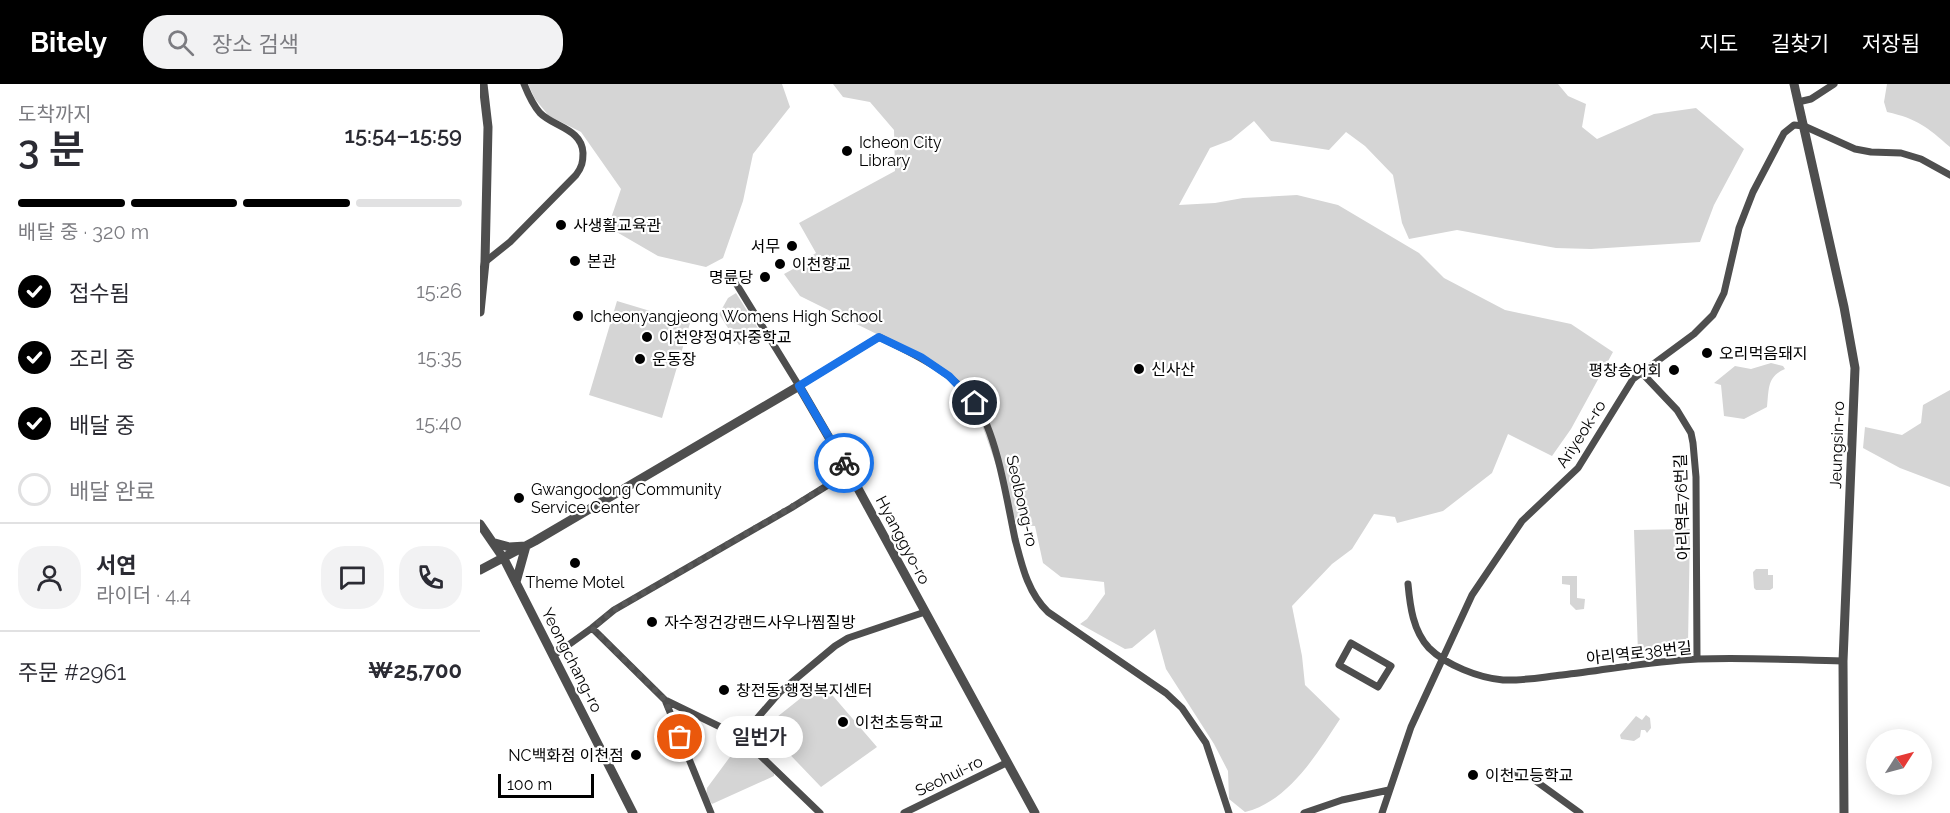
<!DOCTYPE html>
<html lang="ko">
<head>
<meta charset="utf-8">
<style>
	body { margin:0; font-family:Raleway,"Noto Sans KR",sans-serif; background:#f2f2f3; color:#2b2b33; height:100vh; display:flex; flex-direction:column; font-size:22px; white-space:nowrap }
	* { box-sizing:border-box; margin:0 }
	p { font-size:20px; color:#7c7c81 }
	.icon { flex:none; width:33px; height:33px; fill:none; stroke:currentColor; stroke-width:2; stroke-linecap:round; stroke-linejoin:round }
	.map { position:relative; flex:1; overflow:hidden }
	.panel { display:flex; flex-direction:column; background:#fff; width:480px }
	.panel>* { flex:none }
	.needle { width:39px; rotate:54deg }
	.buttons { position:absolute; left:1386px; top:645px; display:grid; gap:12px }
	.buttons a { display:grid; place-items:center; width:66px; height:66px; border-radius:50%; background:#fff; box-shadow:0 3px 15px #0003; font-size:30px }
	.scale { position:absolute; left:18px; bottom:15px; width:96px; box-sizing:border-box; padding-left:6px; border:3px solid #000; border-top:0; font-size:16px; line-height:21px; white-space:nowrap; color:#000; -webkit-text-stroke:4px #fff; paint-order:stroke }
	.pin { position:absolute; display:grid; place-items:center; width:51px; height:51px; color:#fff; margin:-26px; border:3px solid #fff; border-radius:50%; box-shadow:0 2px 6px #0007 }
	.courier { position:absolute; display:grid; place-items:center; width:60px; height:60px; margin:-30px; border:4px solid #1a73e8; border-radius:50%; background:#fff; color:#222; box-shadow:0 2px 8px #0007 }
	.bubble { position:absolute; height:42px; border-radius:21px; background:#fff; box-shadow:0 3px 15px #0003; font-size:20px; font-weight:600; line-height:42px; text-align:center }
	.summary em { font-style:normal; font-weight:600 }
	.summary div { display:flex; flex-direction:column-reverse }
	.summary { display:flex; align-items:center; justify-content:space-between; height:102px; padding:0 18px }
	h1 { font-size:39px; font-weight:600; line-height:45px }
	.bar { display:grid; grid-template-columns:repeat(4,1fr); gap:9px 6px; align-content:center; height:72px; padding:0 18px }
	.bar i { height:8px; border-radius:4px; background:#e1e1e2 }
	.bar .active { background:#000 }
	.bar p { grid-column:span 4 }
	.line { display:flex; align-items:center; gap:15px; padding:0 18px; border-top:2px solid #e1e1e2 }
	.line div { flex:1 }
	.round { display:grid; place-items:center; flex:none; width:63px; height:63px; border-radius:24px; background:#f2f2f3 }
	ol { padding:0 18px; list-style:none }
	li { display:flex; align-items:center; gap:18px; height:66px }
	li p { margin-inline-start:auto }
	li .icon { padding:6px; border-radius:50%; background:#000; color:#fff; stroke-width:4 }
	li:last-child { color:#7c7c81 }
	li i { width:33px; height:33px; border:3px solid #e1e1e2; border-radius:50% }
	header { display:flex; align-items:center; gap:36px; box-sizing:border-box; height:84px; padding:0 30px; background:#000; color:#fff }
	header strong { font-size:28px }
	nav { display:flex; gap:33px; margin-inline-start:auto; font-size:21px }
	.search { width:420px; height:54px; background:#f2f2f3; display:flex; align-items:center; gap:15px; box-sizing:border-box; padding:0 21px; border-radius:24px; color:#7c7c81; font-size:22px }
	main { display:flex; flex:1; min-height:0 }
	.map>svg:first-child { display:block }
	.green { fill:#d5d5d5 }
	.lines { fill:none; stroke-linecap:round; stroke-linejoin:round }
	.minor { stroke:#4e4e4e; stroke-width:7 }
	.tertiary { stroke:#4e4e4e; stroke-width:9 }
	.done { stroke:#595959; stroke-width:6; stroke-dasharray:0 10.8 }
	.route { stroke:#1a73e8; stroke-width:8 }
	.poi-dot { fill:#000; stroke:#fff; stroke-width:2 }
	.labels { text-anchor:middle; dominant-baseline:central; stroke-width:4.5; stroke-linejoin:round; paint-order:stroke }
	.poi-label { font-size:16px; fill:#000; stroke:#fff; text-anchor:start }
	.street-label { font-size:16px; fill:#000; stroke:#fff }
</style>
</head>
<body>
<header>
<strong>Bitely</strong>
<div class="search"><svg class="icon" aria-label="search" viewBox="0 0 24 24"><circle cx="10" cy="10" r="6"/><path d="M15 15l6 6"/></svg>장소 검색</div>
<nav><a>지도</a><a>길찾기</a><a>저장됨</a></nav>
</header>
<main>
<section class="panel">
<div class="summary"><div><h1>3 분</h1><p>도착까지</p></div><em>15:54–15:59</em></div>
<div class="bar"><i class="active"></i><i class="active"></i><i class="active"></i><i></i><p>배달 중 · 320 m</p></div>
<ol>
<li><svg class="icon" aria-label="check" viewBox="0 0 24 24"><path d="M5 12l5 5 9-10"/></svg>접수됨<p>15:26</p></li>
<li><svg class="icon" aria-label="check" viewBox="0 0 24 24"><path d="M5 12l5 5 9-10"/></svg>조리 중<p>15:35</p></li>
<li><svg class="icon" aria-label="check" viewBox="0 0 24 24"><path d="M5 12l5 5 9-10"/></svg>배달 중<p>15:40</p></li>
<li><i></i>배달 완료</li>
</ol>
<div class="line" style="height:108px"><a class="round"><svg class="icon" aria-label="person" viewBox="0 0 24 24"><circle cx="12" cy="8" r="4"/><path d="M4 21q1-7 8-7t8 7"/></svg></a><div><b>서연</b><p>라이더 · 4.4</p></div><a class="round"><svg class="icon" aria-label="chat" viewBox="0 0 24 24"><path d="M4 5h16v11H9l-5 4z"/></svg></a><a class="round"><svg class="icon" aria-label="phone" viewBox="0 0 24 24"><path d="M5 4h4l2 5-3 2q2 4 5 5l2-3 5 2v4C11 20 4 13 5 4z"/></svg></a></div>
<div class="line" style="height:78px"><div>주문 #2961</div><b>₩25,700</b></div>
</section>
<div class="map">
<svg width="1470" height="729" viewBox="0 0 1470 729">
	<rect width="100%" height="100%" fill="#fff"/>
	<!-- green -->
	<path class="green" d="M48,0H302L310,23L273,70L263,117L243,174L226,183L178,172L128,143L141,105L101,48L69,32L55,15Z
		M353,0H1078L1088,12L1106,20L1102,43L1117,55L1174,30L1216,24L1264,65L1234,121L1220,158L1111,165L1076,164L977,146L929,155L922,139L913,91L885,62L866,48L849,66L791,57L774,37L751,56L730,64L699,121L735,119L763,114L817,111L858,121L939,169L964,194L1025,226L1091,240L1133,268L1091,345L1072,372L1028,350L1012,389L963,427L917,439L915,433L894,430L872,465L852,480L812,522L822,572L825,601L860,635C836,671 809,717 765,728L749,715L748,687L734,660L686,585L675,545L652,564L645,565L600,540L607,535L625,510L624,498L581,493L563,479L555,442L537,441L501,338L487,309L441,272L320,212L304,190L326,178L325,176L336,169L319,139L415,87L414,46L390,18L363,13Z
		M1407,0H1470V63C1447,43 1438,35 1407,28L1404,18Z
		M256,209L281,249L259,261L239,230L248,214Z
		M137,217L210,239L182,334L109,311Z
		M1291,279L1303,282L1305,285C1287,292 1289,305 1287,323L1264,335L1244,332L1241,301L1234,299L1255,282L1271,285Z
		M1470,306V403L1420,384L1383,364L1385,343L1422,351L1441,339L1443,321Z
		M1210,445L1208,560C1201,566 1171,566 1158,570L1154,446Z
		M1276,485H1288V491H1293V504L1290,506H1276L1274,504L1273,488Z
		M1082,492H1097V514L1105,515L1104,525L1096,526L1090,520V501L1082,500Z
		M341,598L397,663L341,703L295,655L297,633Z
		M1166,631L1170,634L1171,644L1167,649L1165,646H1161L1160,653L1154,657L1141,655L1140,651L1156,632L1162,636Z
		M261,658L294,685V692L232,720L226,712L227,704Z"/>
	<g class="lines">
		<!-- minor -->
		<path class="minor" d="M1318,18L1331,15L1354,0
			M5,178L30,158L96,91C102,83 103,78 103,69C102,45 74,43 60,29C52,20 48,10 44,0
			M257,201L319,302L399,253C434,270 472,287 496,320C517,351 527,417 535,455C542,482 548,509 568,528L686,609L702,624L726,659L749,729
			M1161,288L1197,326L1211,349L1213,359L1216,393L1217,575
			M928,500C930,522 933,547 949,564C966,581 999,594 1023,596C1042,597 1063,593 1082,591C1127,586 1172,577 1218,575C1266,573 1315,576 1363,577
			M112,544L185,616L261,653L340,729
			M871,559L911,582L898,603L859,581Z
			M73,572L112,544L134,526L311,424L369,388
			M185,616L231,729
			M261,653L300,608L355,562L368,554L445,528
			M1037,689L1053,695L1100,729
			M424,729L526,679
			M824,729L862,716L909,706
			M902,729L931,643L992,511L1042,437L1098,384L1153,295L1214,250L1233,231L1244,209L1259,144L1273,108L1304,49L1314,41L1324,42L1375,65L1391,68L1421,69L1441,75L1470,91"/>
		<!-- tertiary -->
		<path class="tertiary" d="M1314,0L1364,223L1375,284L1363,577L1364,729
			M0,228L5,178L8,43L3,0
			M0,440L24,475L153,729
			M15,459L29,463L46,462L36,498
			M0,486L55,457L319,302L369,388L555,729"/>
	</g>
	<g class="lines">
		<!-- done -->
		<path class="done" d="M200,653L185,616L112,544L134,526L310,424L369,388L364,379"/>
		<!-- route -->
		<path class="route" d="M364,379L319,302L399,253L441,273L469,292L495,319"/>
	</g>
	<!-- markers -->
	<g class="poi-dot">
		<circle cx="367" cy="67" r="6"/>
		<circle cx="81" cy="141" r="6"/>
		<circle cx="312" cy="162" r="6"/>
		<circle cx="95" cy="177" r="6"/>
		<circle cx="300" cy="180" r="6"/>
		<circle cx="285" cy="193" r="6"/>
		<circle cx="98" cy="232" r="6"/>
		<circle cx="167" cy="253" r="6"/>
		<circle cx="1227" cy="269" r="6"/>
		<circle cx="160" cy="275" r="6"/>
		<circle cx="659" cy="285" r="6"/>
		<circle cx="1194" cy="286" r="6"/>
		<circle cx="39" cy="414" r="6"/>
		<circle cx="95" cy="479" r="6"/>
		<circle cx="172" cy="538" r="6"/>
		<circle cx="244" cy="606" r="6"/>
		<circle cx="363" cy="638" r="6"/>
		<circle cx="156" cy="671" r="6"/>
		<circle cx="993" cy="691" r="6"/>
	</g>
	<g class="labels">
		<!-- poi labels -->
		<g class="poi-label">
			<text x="379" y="58">Icheon City<tspan x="379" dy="18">Library</tspan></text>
			<text x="93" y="141">사생활교육관</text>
			<text x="300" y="162" text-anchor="end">서무</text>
			<text x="107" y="177">본관</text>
			<text x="312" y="180">이천향교</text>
			<text x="273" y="193" text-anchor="end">명륜당</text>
			<text x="110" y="232">Icheonyangjeong Womens High School</text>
			<text x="179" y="253">이천양정여자중학교</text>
			<text x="1239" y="269">오리먹음돼지</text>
			<text x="172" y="275">운동장</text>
			<text x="671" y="285">신사산</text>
			<text x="1182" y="286" text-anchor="end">평창송어회</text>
			<text x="51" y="405">Gwangodong Community<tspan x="51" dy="18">Service Center</tspan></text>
			<text x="95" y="498" text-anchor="middle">Theme Motel</text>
			<text x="184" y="538">자수정건강랜드사우나찜질방</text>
			<text x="256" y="606">창전동 행정복지센터</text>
			<text x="375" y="638">이천초등학교</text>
			<text x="144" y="671" text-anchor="end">NC백화점 이천점</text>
			<text x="1005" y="691">이천고등학교</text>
		</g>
		<!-- street labels -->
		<g class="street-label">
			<text transform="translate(1101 350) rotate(-57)">Ariyeok-ro</text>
			<text transform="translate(1357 361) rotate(-88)">Jeungsin-ro</text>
			<text transform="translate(542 417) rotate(77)">Seolbong-ro</text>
			<text transform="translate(1202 423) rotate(-92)">아리역로76번길</text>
			<text transform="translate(423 456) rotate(62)">Hyanggyo-ro</text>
			<text transform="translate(1159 569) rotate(-6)">아리역로38번길</text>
			<text transform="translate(92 576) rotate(63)">Yeongchang-ro</text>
			<text transform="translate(469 692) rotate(-26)">Seohui-ro</text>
		</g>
	</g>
</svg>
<div class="buttons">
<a><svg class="needle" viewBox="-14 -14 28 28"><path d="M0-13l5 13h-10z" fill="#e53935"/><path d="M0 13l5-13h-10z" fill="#7c7c81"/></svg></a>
</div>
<div class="scale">100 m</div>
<div class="pin" style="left:200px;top:653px;background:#ea580c"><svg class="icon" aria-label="bag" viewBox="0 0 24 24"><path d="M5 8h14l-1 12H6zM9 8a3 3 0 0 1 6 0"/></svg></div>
<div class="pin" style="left:495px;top:319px;background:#1f2937"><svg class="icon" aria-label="home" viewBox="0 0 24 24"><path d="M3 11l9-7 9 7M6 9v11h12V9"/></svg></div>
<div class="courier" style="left:364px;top:379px"><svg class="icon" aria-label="bike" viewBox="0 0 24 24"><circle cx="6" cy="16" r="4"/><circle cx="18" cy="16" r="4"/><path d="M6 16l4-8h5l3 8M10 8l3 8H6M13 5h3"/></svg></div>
<div class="bubble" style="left:236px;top:632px;width:87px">일번가</div>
</div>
</main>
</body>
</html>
